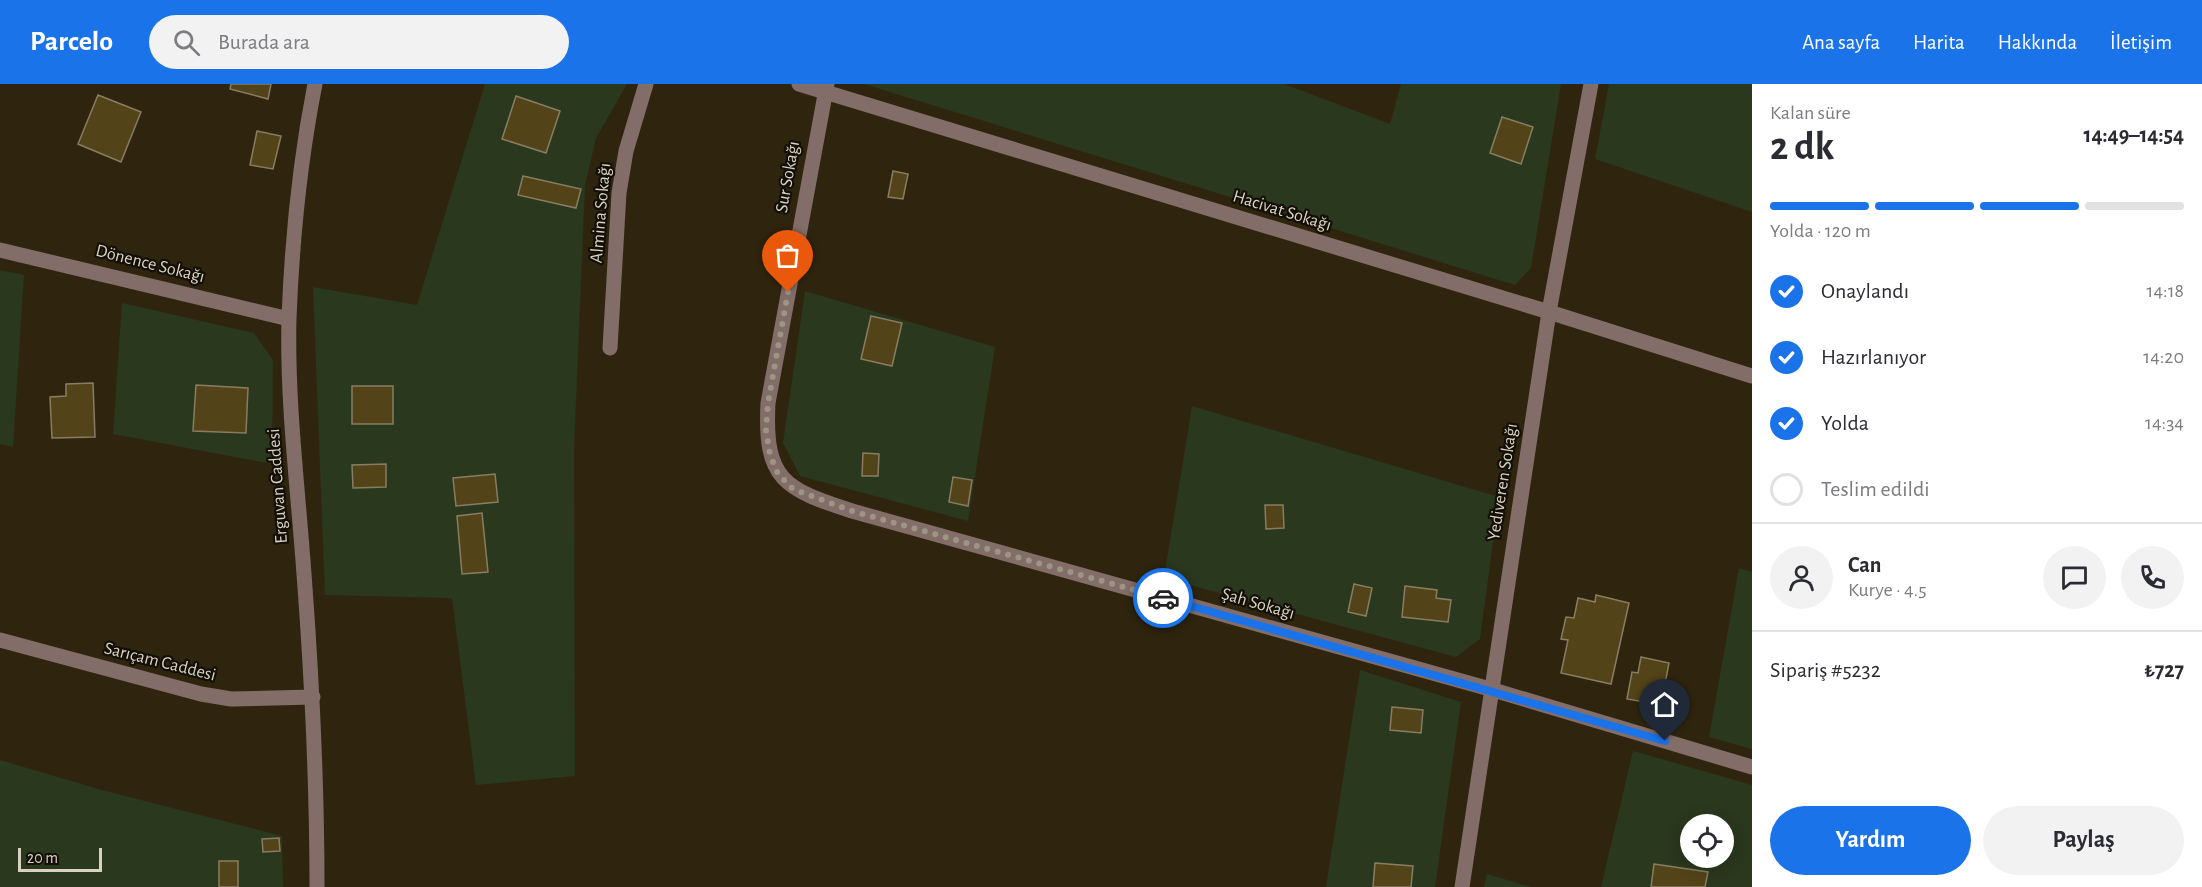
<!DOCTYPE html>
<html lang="tr">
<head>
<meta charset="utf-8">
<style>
	body { margin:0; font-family:"Alegreya Sans",sans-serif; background:#f2f2f3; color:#2b2b33; height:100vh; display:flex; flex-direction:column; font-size:22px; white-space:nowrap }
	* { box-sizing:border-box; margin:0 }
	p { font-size:20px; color:#7c7c81 }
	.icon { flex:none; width:33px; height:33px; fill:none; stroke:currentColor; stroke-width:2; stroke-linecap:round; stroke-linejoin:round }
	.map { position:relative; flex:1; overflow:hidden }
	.panel { display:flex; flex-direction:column; background:#fff; width:450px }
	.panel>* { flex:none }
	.buttons { position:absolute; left:1680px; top:730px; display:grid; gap:12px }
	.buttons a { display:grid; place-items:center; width:54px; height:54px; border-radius:50%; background:#fff; box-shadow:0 3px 15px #0003; font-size:30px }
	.scale { position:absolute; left:18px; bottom:15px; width:84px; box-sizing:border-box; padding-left:6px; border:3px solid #d8d2c4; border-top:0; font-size:16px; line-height:21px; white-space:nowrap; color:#d8d2c4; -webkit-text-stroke:4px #130f06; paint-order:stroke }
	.pin { position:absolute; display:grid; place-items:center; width:51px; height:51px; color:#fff; margin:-62px -26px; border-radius:50% 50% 50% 0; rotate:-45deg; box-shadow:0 0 6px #0007 }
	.pin .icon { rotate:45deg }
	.courier { position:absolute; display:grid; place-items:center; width:60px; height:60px; margin:-30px; border:4px solid #1a73e8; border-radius:50%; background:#fff; color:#222; box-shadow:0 2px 8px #0007 }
	.head em { font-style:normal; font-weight:700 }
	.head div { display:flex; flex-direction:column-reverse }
	.head { display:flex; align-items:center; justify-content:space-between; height:102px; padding:0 18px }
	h1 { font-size:39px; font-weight:700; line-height:45px }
	.bar { display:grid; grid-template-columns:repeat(4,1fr); gap:9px 6px; align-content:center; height:72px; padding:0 18px }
	.bar i { height:8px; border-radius:4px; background:#e1e1e2 }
	.bar .active { background:#1a73e8 }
	.bar p { grid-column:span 4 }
	.line { display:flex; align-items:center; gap:15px; padding:0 18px; border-top:2px solid #e1e1e2 }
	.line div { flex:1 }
	.round { display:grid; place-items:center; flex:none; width:63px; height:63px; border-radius:32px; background:#f2f2f3 }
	ol { padding:0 18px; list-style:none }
	li { display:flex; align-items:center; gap:18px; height:66px }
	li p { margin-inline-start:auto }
	li .icon { padding:6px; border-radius:50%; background:#1a73e8; color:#fff; stroke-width:4 }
	li:last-child { color:#7c7c81 }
	li i { width:33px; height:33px; border:3px solid #e1e1e2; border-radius:50% }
	.primary-button { display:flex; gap:12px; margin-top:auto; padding:12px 18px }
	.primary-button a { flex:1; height:69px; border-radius:36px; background:#1a73e8; color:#fff; font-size:24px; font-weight:700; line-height:69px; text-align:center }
	.primary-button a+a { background:#f2f2f3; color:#2b2b33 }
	header { display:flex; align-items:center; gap:36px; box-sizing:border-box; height:84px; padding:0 30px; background:#1a73e8; color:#fff }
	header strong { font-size:28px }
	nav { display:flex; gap:33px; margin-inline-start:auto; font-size:21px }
	.search { width:420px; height:54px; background:#f2f2f3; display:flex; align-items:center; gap:15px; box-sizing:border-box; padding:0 21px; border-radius:33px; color:#7c7c81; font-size:22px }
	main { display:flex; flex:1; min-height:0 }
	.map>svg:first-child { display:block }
	.green { fill:#2a381d; fill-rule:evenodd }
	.building { fill:#534319; stroke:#887d63; stroke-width:1.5 }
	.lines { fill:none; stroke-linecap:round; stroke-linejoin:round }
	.minor { stroke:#836d69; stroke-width:15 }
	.done { stroke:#9d9584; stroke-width:6; stroke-dasharray:0 10.8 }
	.route { stroke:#1a73e8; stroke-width:8 }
	.labels { text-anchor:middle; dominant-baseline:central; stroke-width:4.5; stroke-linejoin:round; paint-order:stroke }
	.street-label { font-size:18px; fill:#d8d2c4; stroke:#130f06 }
</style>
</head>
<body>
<header>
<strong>Parcelo</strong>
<div class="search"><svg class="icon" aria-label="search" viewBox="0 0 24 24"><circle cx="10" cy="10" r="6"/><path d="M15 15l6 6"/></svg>Burada ara</div>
<nav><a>Ana sayfa</a><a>Harita</a><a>Hakkında</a><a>İletişim</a></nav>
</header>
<main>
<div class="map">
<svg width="1752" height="803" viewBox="0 0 1752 803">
	<rect width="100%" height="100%" fill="#2f250e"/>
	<!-- green -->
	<path class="green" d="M485,0H627L596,54L585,102L574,365L575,692L476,701L452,514L325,511L313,203L417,221Z
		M864,0H1284L1390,40L1401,0H1561L1531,184L1515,201Z
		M1609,0H1752V128L1595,75Z
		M0,186L24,191L13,363L0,360Z
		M805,207L995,263L968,437L800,392L783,359Z
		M122,219L254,249L273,276L272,380L113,350Z
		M1192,322L1499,413L1480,555L1456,573L1164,494Z
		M1739,484L1752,488V665L1709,653Z
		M1360,586L1461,618L1435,803H1326Z
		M1633,667L1752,701V803H1601ZM1690,741H1724V774H1690Z
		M0,676L102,706L282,752L283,803H0Z
		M1487,790L1531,803H1484Z"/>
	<!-- building -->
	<path class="building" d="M231,0H271L268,15L230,5Z
		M98,11L141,28L121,78L78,60Z
		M516,12L560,27L546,69L502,55Z
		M1502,33L1533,43L1521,80L1490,69Z
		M257,47L281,52L273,85L250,81Z
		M893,87L908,90L903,115L888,113Z
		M523,92L581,105L576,124L518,111Z
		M871,232L902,239L892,282L861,275Z
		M93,299L95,353L52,354L50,313L66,312V300Z
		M196,301L248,304L246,349L193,347Z
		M352,302H393V340H352Z
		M863,369L879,370L878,392H862Z
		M386,380V403L353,404L352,381Z
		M495,390L498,418L456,422L453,394Z
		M953,393L972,396L968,422L949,418Z
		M1265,421H1283L1284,444L1266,445Z
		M482,429L488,488L462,490L457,432Z
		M1354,500L1372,504L1366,532L1348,528Z
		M1405,502L1437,506L1436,514L1451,516L1448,538L1402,533Z
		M1596,511L1629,519L1611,600L1561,589L1568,556L1561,555L1566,533L1574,534L1578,514L1595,518Z
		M1641,573L1669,579L1661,621L1627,615L1632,588L1638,589Z
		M1392,623L1423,626L1421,649L1390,646Z
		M279,754L280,767L263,768L262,755Z
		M219,777H238V803H219Z
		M1375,779L1413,782L1411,803H1373Z
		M1654,780L1708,788L1705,803H1651Z"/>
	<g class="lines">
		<!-- minor -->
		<path class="minor" d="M315,0C300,76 292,156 289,234C287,310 296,388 302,464C311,577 317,689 317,803
			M799,0L1549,228L1752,292
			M827,0L768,319C764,396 784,405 852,427L1490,605L1752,683
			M0,166L289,235
			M610,264L619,109L626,67L646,0
			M0,556L201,610L231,615L313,613
			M1462,803L1549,228L1591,0"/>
	</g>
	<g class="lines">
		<!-- done -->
		<path class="done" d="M788,208L768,319L766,346L770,371L778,390L793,405L852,427L1163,514"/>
		<!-- route -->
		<path class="route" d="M1163,514L1665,657"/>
	</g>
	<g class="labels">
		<!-- street labels -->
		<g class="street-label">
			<text transform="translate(788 93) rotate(-80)">Sur Sokağı</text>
			<text transform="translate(1282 127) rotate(17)">Hacivat Sokağı</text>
			<text transform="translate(601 129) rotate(-85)">Almina Sokağı</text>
			<text transform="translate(150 180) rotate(14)">Dönence Sokağı</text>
			<text transform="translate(1503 398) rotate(-81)">Yediveren Sokağı</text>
			<text transform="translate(278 402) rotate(-94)">Erguvan Caddesi</text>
			<text transform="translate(1258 520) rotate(16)">Şah Sokağı</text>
			<text transform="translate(160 578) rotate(14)">Sarıçam Caddesi</text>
		</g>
	</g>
</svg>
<div class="buttons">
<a><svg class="icon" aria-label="locate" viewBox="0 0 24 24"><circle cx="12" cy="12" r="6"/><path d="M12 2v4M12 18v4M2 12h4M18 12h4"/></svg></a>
</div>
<div class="scale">20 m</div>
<div class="pin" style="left:788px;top:208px;background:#ea580c"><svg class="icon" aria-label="bag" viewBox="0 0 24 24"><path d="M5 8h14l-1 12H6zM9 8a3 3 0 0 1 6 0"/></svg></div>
<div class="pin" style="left:1665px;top:657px;background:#1f2937"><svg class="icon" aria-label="home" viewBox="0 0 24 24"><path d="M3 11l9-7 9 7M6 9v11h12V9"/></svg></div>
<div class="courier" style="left:1163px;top:514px"><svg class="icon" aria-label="car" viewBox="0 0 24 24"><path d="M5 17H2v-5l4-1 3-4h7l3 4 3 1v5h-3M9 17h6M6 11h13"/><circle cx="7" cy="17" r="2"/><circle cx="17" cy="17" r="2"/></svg></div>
</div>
<section class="panel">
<div class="head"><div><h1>2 dk</h1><p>Kalan süre</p></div><em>14:49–14:54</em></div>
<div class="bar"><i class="active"></i><i class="active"></i><i class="active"></i><i></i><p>Yolda · 120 m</p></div>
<ol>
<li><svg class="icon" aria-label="check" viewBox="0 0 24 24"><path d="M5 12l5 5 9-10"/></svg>Onaylandı<p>14:18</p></li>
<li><svg class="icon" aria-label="check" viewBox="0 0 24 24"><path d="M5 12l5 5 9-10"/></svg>Hazırlanıyor<p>14:20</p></li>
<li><svg class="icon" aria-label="check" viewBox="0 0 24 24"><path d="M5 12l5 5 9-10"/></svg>Yolda<p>14:34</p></li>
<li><i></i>Teslim edildi</li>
</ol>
<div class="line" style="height:108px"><a class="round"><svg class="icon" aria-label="person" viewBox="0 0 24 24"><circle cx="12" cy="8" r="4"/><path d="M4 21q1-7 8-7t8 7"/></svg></a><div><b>Can</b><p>Kurye · 4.5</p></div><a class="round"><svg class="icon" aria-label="chat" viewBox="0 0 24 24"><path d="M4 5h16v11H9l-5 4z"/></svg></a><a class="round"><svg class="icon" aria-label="phone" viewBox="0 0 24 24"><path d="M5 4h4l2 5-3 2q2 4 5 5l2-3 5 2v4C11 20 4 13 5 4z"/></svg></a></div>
<div class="line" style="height:78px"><div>Sipariş #5232</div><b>₺727</b></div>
<div class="primary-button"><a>Yardım</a><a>Paylaş</a></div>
</section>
</main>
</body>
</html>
